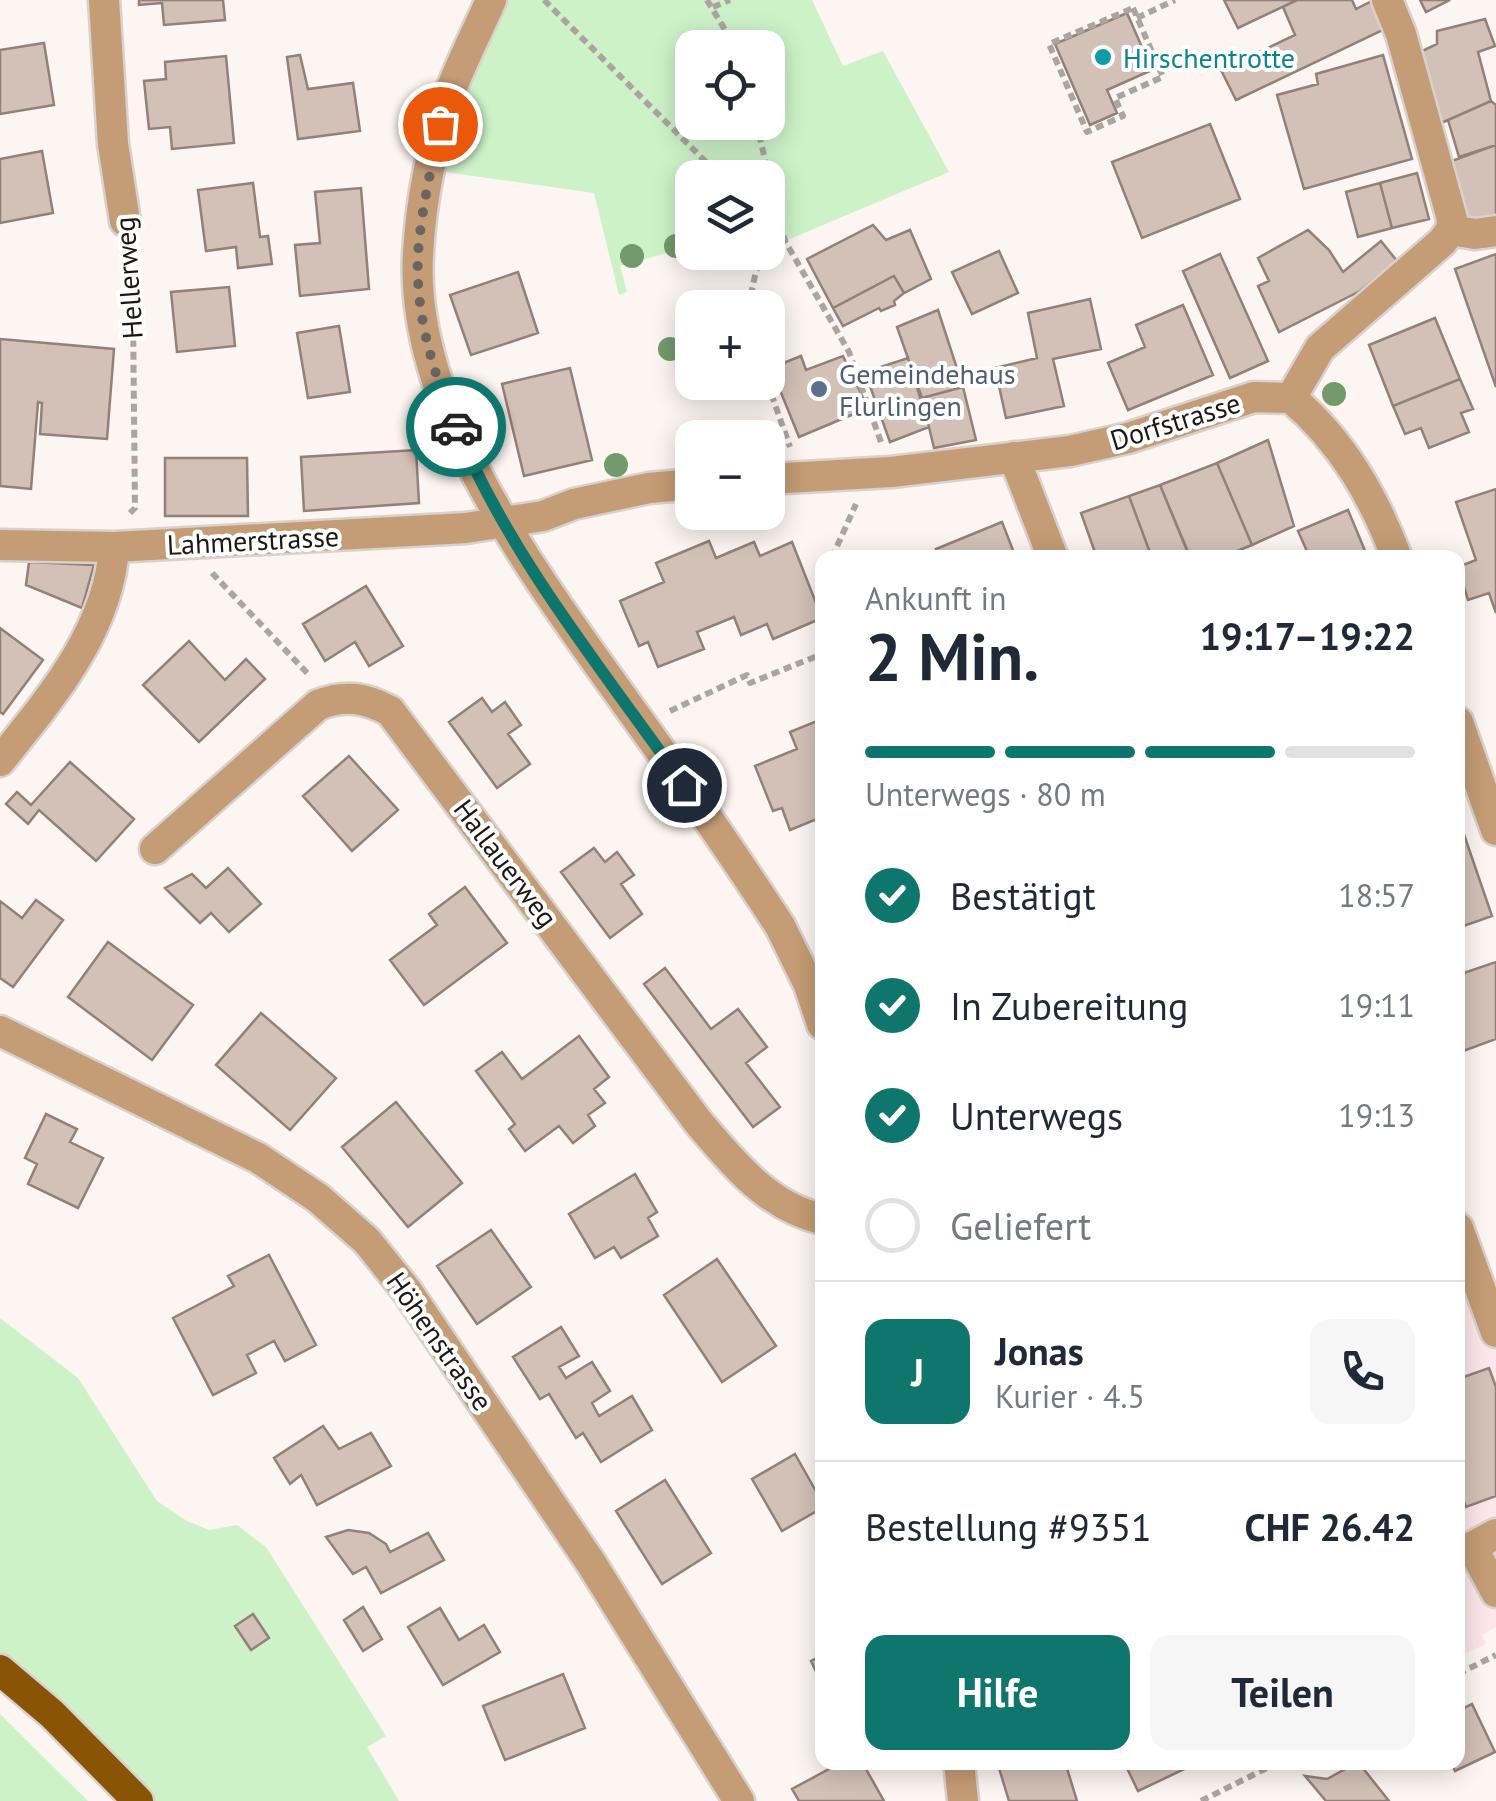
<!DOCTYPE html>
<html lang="de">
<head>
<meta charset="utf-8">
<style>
	body { margin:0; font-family:"PT Sans",sans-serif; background:#f6f6f7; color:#1f2937; height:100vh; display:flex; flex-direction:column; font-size:38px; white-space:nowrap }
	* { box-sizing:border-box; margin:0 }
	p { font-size:32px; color:#747a83 }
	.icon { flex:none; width:55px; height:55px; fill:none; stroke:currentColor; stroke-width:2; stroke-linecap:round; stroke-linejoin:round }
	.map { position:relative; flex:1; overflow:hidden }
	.drawer { position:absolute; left:815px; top:550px; width:650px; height:1220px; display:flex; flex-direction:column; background:#fff; border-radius:20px; box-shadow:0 5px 25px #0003 }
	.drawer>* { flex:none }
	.fabs { position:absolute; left:675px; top:30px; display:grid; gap:20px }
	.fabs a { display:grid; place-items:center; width:110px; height:110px; border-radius:20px; background:#fff; box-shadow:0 5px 25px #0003; font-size:50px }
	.pin { position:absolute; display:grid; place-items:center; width:85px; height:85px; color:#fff; margin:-42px; border:5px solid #fff; border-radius:50%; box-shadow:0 2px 10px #0007 }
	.courier { position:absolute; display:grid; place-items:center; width:100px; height:100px; margin:-50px; border:8px solid #0f766e; border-radius:50%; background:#fff; color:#222; box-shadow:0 2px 12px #0007 }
	.head em { font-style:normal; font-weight:800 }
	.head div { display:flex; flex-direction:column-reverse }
	.head { display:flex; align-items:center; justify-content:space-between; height:170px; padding:0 50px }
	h1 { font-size:65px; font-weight:800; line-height:75px }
	.bar { display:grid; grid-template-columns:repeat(4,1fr); gap:15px 10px; align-content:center; height:120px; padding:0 50px }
	.bar i { height:12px; border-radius:8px; background:#e0e1e3 }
	.bar .on { background:#0f766e }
	.bar p { grid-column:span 4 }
	.line { display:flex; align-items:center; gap:25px; padding:0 50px; border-top:2px solid #e0e1e3 }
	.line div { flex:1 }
	.round { display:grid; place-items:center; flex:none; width:105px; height:105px; border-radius:20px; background:#f6f6f7 }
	ol { padding:0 50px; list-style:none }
	li { display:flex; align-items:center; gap:30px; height:110px }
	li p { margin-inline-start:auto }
	li .icon { padding:10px; border-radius:50%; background:#0f766e; color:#fff; stroke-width:4 }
	li:last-child { color:#747a83 }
	li i { width:55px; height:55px; border:5px solid #e0e1e3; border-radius:50% }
	.action { display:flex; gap:20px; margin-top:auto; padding:20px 50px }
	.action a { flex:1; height:115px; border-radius:20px; background:#0f766e; color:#fff; font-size:40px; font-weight:800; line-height:115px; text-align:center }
	.action a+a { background:#f6f6f7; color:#1f2937 }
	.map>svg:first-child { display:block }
	.education { fill:#fce6e9 }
	.green { fill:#cdf2c8; fill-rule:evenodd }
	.building { fill:#d3c1b7; stroke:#918178; stroke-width:2.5 }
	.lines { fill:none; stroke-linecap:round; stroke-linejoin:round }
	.minor-casing { stroke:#d8d1cd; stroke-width:35 }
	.major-casing { stroke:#d8d1cd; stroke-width:35 }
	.path { stroke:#aba4a0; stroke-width:6; stroke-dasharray:8 5; stroke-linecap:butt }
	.minor { stroke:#c49c75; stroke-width:30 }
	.major { stroke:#8a5406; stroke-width:30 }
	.tree { fill:#739a6c }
	.done { stroke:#6b6561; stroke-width:10; stroke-dasharray:0 18 }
	.route { stroke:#0f766e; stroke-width:12 }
	.culture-dot { fill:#0f9aa8; stroke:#fff; stroke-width:4 }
	.service-dot { fill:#5c6f8a; stroke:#fff; stroke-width:4 }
	.labels { text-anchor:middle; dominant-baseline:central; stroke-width:8; stroke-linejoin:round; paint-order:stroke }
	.culture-label { font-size:28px; fill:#0d838f; stroke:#fff; text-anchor:start }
	.street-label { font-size:28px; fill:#1d1713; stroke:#fff }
	.service-label { font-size:28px; fill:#4e5e75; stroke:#fff; text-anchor:start }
</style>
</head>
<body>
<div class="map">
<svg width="1496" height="1801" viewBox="0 0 1496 1801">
	<rect width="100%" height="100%" fill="#fcf5f1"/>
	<!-- education -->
	<path class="education" d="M1458,1189L1496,1285V1558L1491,1562L1496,1570V1627L1482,1635L1486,1644L1458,1657Z"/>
	<!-- green -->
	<path class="green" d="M491,0H812L843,66L883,51L949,172L785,241L768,252V178H692V246L620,266L627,292L619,295L594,193L431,170ZM692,48H768V122H692Z
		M0,1318L78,1378L157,1501L187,1521L209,1530L237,1525L266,1547L386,1736L367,1747L399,1801H138L0,1670Z
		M0,1714L88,1801H0Z"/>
	<!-- building -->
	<path class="building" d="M139,0H223L225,20L164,25L162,3L139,5Z
		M1224,0H1297L1238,28Z
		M1297,0H1352L1356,9L1372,1L1385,29L1236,100L1221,70L1295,35L1283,7Z
		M1420,0H1450L1426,12Z
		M1127,13L1152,70L1107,90L1117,113L1090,125L1055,44Z
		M1485,19L1495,46L1478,52L1491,101L1439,124L1416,54L1437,44V31Z
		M44,43L54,105L0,114V50Z
		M300,55L308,89L353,83L360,131L298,139L287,57Z
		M1383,55L1412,159L1304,189L1277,95L1318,84L1316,74Z
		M226,56L234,143L172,149L170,127L149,129L144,81L166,79L165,62Z
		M1491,101L1496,105V145L1459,157L1448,120Z
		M1210,124L1240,199L1142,238L1112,162Z
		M1496,145V214L1470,223L1449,162Z
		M42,151L53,213L0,223V159Z
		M1417,173L1429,219L1392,228L1380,183Z
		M253,183L260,237L268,236L272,264L238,268L236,247L206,251L198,190Z
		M1380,183L1392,228L1358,237L1346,192Z
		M361,188L369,289L300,296L295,245L320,243L315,192Z
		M873,225L886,240L910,230L931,279L904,293L894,276L833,308L807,259Z
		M1308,230L1329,250L1343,272L1381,241L1397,261L1360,291L1279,332L1258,286L1269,281L1258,258Z
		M999,251L1018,293L972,314L952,272Z
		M1220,254L1268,361L1230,378L1183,271Z
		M1496,254V387L1455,269Z
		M518,272L538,333L471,355L450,295Z
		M894,276L904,293L894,301L895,305L881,311L879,308L843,326L833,308Z
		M229,287L235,346L177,352L171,292Z
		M1090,299L1101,349L1053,359L1064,406L1006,418L995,368L1037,358L1028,313Z
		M1183,305L1213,375L1128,410L1108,363L1145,347L1136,325Z
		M938,310L963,387L922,398L897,327Z
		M1435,318L1460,379L1393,406L1369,345Z
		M339,326L350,392L308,398L297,333Z
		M0,339L114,349L107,439L40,434L42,403L38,402L31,489L0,486Z
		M801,356L806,370L843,356L868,408L799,437L771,368Z
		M908,358L929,427L890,442L865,372Z
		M570,368L592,460L524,476L502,384Z
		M1460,379L1473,409L1461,413L1469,432L1429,448L1421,428L1405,434L1393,406Z
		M963,387L976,440L934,448L922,398Z
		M1268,440L1294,526L1252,545L1217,463Z
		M416,450L419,503L304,511L301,457Z
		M165,458H247L248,516H165Z
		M1217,463L1252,545L1220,558H1190L1160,485Z
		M1160,485L1189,554L1180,558H1152L1129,496Z
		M1496,489V613L1489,593L1468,600L1458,567L1476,560L1456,502Z
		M1129,496L1152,558H1097L1081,513Z
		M1348,510L1368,558H1310L1298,531Z
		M1002,522L1016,558H940L936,549Z
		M709,541L716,558L754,542L760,556L792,542L822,618L773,639L767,624L741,635L734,617L697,632L704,649L658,667L648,642L639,646L620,601L664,582L656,563Z
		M29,562L94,565L82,608L26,585Z
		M366,586L403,646L369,666L355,642L325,661L303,624Z
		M0,628L43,660L3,714L0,712Z
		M189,641L225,680L246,659L265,679L199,742L143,685Z
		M482,698L492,712L505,702L521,725L508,734L530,764L497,788L449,722Z
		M822,719V817L790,830L782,808L773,811L755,766L797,749L790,732Z
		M349,756L398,810L352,851L303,796Z
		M70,762L134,819L96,861L39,810L28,824L6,804L17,792L31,805Z
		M1458,817L1492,916L1458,928Z
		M594,848L605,862L617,852L634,875L621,884L642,914L610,938L561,872Z
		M228,868L261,904L229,932L211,913L200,923L165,888L192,874L206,888Z
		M465,887L507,943L424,1005L390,960L437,925L429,914Z
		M36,900L63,920L13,987L0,978V901L22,918Z
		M108,942L193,1005L152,1060L68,997Z
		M1496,962V1039L1458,1053V975Z
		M665,968L711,1029L738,1009L767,1047L746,1063L780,1107L753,1127L644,984Z
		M261,1013L336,1078L290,1130L216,1065Z
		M579,1036L609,1077L594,1089L605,1103L588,1115L595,1126L573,1143L559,1126L525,1151L509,1129L515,1124L476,1071L502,1052L522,1079Z
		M396,1102L462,1183L408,1227L342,1147Z
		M46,1114L77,1129L70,1142L103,1158L78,1208L28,1184L37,1164L25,1158Z
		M635,1174L657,1212L648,1218L658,1236L621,1258L614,1247L595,1258L569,1214Z
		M491,1230L531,1287L477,1324L437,1266Z
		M269,1255L316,1345L285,1361L274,1341L247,1355L256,1373L213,1395L173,1318L234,1286L228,1276Z
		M717,1259L776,1346L722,1382L664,1295Z
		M561,1327L579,1356L559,1367L566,1378L592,1362L610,1391L592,1403L599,1416L632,1396L652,1430L601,1462L583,1433L576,1438L549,1394L540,1399L513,1357Z
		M1489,1368L1496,1387V1496L1466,1507L1458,1486V1379Z
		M323,1426L339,1449L371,1433L391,1466L317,1505L301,1475L290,1484L274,1458Z
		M795,1454L822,1502V1508L782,1531L752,1479Z
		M665,1480L711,1553L662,1584L616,1511Z
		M348,1530L369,1533L386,1544L390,1552L428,1533L444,1560L381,1593L366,1567L353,1574L326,1537Z
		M363,1607L382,1639L363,1651L344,1620Z
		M440,1608L459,1640L484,1625L500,1652L443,1685L408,1627Z
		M253,1614L269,1638L251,1650L235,1626Z
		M822,1655V1684L811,1661Z
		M563,1674L585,1728L505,1760L483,1706Z
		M1472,1704L1495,1752L1455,1771L1451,1762H1458V1711Z
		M842,1762H862L884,1801H799L792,1789Z
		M1018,1762H1065L1077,1801H1009L999,1768Z
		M1124,1762H1195V1764L1138,1791Z
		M1358,1762L1389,1801H1326L1305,1776L1327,1779Z"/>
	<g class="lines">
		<!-- minor casing -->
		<g class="minor-casing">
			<path id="minor" d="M104,0L113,144L125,221
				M491,0C478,30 463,59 451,90C433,141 421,200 418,254C409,413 541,583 629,707C681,779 732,852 780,926L809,985L822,1024
				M1451,230L1475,234L1496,231
				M1291,398L1320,348L1442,242L1451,230L1452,219L1401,34L1387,0
				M1291,398C1342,441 1373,495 1397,558
				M1014,457L1053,558
				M768,479L891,472L1070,451L1128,438L1254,397L1291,398
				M0,545L114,547L466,528L543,516L574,504L649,488L692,484
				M1458,722L1496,830
				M0,761C50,699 109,630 114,547
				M155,849L318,705C345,694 366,698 390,711L699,1123C733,1163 768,1207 822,1219
				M0,1031L258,1158L318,1198L367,1241L407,1291L591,1563L739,1801
				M1458,1228L1496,1332
				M1496,1534L1472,1547L1496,1592
				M959,1762L963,1801"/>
		</g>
		<!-- major casing -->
		<g class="major-casing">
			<path id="major" d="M0,1670L52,1714L138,1801"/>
		</g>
		<!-- path -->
		<path class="path" d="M544,0L722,178
			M707,0L736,48
			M713,7L730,0
			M1133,8L1163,77L1115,98L1123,116L1087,132L1049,44Z
			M1137,18L1175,0
			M756,122L785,241L849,352L882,445
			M768,223L785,241L768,252
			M127,248L133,313L135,508L130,513
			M748,308L756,271L767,252
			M767,382L790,447
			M836,558L834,553L856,504
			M212,573L310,676
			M670,711L747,675L750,683L822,654
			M1458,1674L1496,1655
			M1201,1801L1279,1762"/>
		<!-- minor -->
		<use href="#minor" class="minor"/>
		<!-- major -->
		<use href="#major" class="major"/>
	</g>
	<!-- trees -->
	<g class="tree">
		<circle cx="676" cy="246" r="12"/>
		<circle cx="632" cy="256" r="12"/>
		<circle cx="670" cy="349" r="12"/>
		<circle cx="1334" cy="394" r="12"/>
		<circle cx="493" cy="421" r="12"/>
		<circle cx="616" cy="465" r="12"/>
	</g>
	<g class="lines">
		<!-- done -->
		<path class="done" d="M440,124C432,166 421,210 418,254C415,313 433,373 456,427"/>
		<!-- route -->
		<path class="route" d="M456,427C510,557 603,670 684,785"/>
	</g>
	<!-- markers -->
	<circle class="culture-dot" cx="1103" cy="57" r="10"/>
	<circle class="service-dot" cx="819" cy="389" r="10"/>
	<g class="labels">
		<!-- culture labels -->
		<g class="culture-label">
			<text x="1123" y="57">Hirschentrotte</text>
		</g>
		<!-- street labels -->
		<g class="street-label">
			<text transform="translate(128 278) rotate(-94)">Hellerweg</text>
			<text transform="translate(1175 421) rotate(-17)">Dorfstrasse</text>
			<text transform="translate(253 540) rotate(-3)">Lahmerstrasse</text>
			<text transform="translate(506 863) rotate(53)">Hallauerweg</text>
			<text transform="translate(440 1341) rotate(55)">Höhenstrasse</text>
		</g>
		<!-- service labels -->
		<g class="service-label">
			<text x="839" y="373">Gemeindehaus<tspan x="839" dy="32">Flurlingen</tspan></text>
		</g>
	</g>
</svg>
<div class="fabs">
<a><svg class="icon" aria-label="locate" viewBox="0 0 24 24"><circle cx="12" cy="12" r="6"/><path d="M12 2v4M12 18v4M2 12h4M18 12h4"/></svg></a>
<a><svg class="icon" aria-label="layers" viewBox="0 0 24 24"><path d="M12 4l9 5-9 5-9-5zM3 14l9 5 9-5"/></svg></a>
<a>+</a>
<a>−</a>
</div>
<div class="pin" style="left:440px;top:124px;background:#ea580c"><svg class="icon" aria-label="bag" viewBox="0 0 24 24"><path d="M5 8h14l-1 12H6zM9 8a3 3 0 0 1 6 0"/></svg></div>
<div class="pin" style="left:684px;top:785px;background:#1f2937"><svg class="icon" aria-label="home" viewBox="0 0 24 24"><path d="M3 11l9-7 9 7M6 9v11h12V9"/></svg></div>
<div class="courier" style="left:456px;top:427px"><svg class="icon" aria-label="car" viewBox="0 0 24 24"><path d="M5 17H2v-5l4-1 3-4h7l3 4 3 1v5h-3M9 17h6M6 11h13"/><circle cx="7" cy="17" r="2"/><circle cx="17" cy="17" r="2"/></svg></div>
<section class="drawer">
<div class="head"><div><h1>2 Min.</h1><p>Ankunft in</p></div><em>19:17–19:22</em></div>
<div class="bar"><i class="on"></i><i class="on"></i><i class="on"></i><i></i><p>Unterwegs · 80 m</p></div>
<ol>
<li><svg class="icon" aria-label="check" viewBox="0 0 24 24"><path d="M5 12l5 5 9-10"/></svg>Bestätigt<p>18:57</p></li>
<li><svg class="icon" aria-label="check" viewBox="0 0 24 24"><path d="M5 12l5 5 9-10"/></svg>In Zubereitung<p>19:11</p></li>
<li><svg class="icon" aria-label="check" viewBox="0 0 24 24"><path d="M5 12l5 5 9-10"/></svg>Unterwegs<p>19:13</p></li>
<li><i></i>Geliefert</li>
</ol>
<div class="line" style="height:180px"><b class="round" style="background:#0f766e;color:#fff">J</b><div><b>Jonas</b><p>Kurier · 4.5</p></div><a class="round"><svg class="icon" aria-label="phone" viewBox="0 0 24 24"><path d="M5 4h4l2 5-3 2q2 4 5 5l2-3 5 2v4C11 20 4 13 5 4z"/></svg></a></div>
<div class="line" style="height:130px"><div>Bestellung #9351</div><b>CHF 26.42</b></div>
<div class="action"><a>Hilfe</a><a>Teilen</a></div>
</section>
</div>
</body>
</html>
